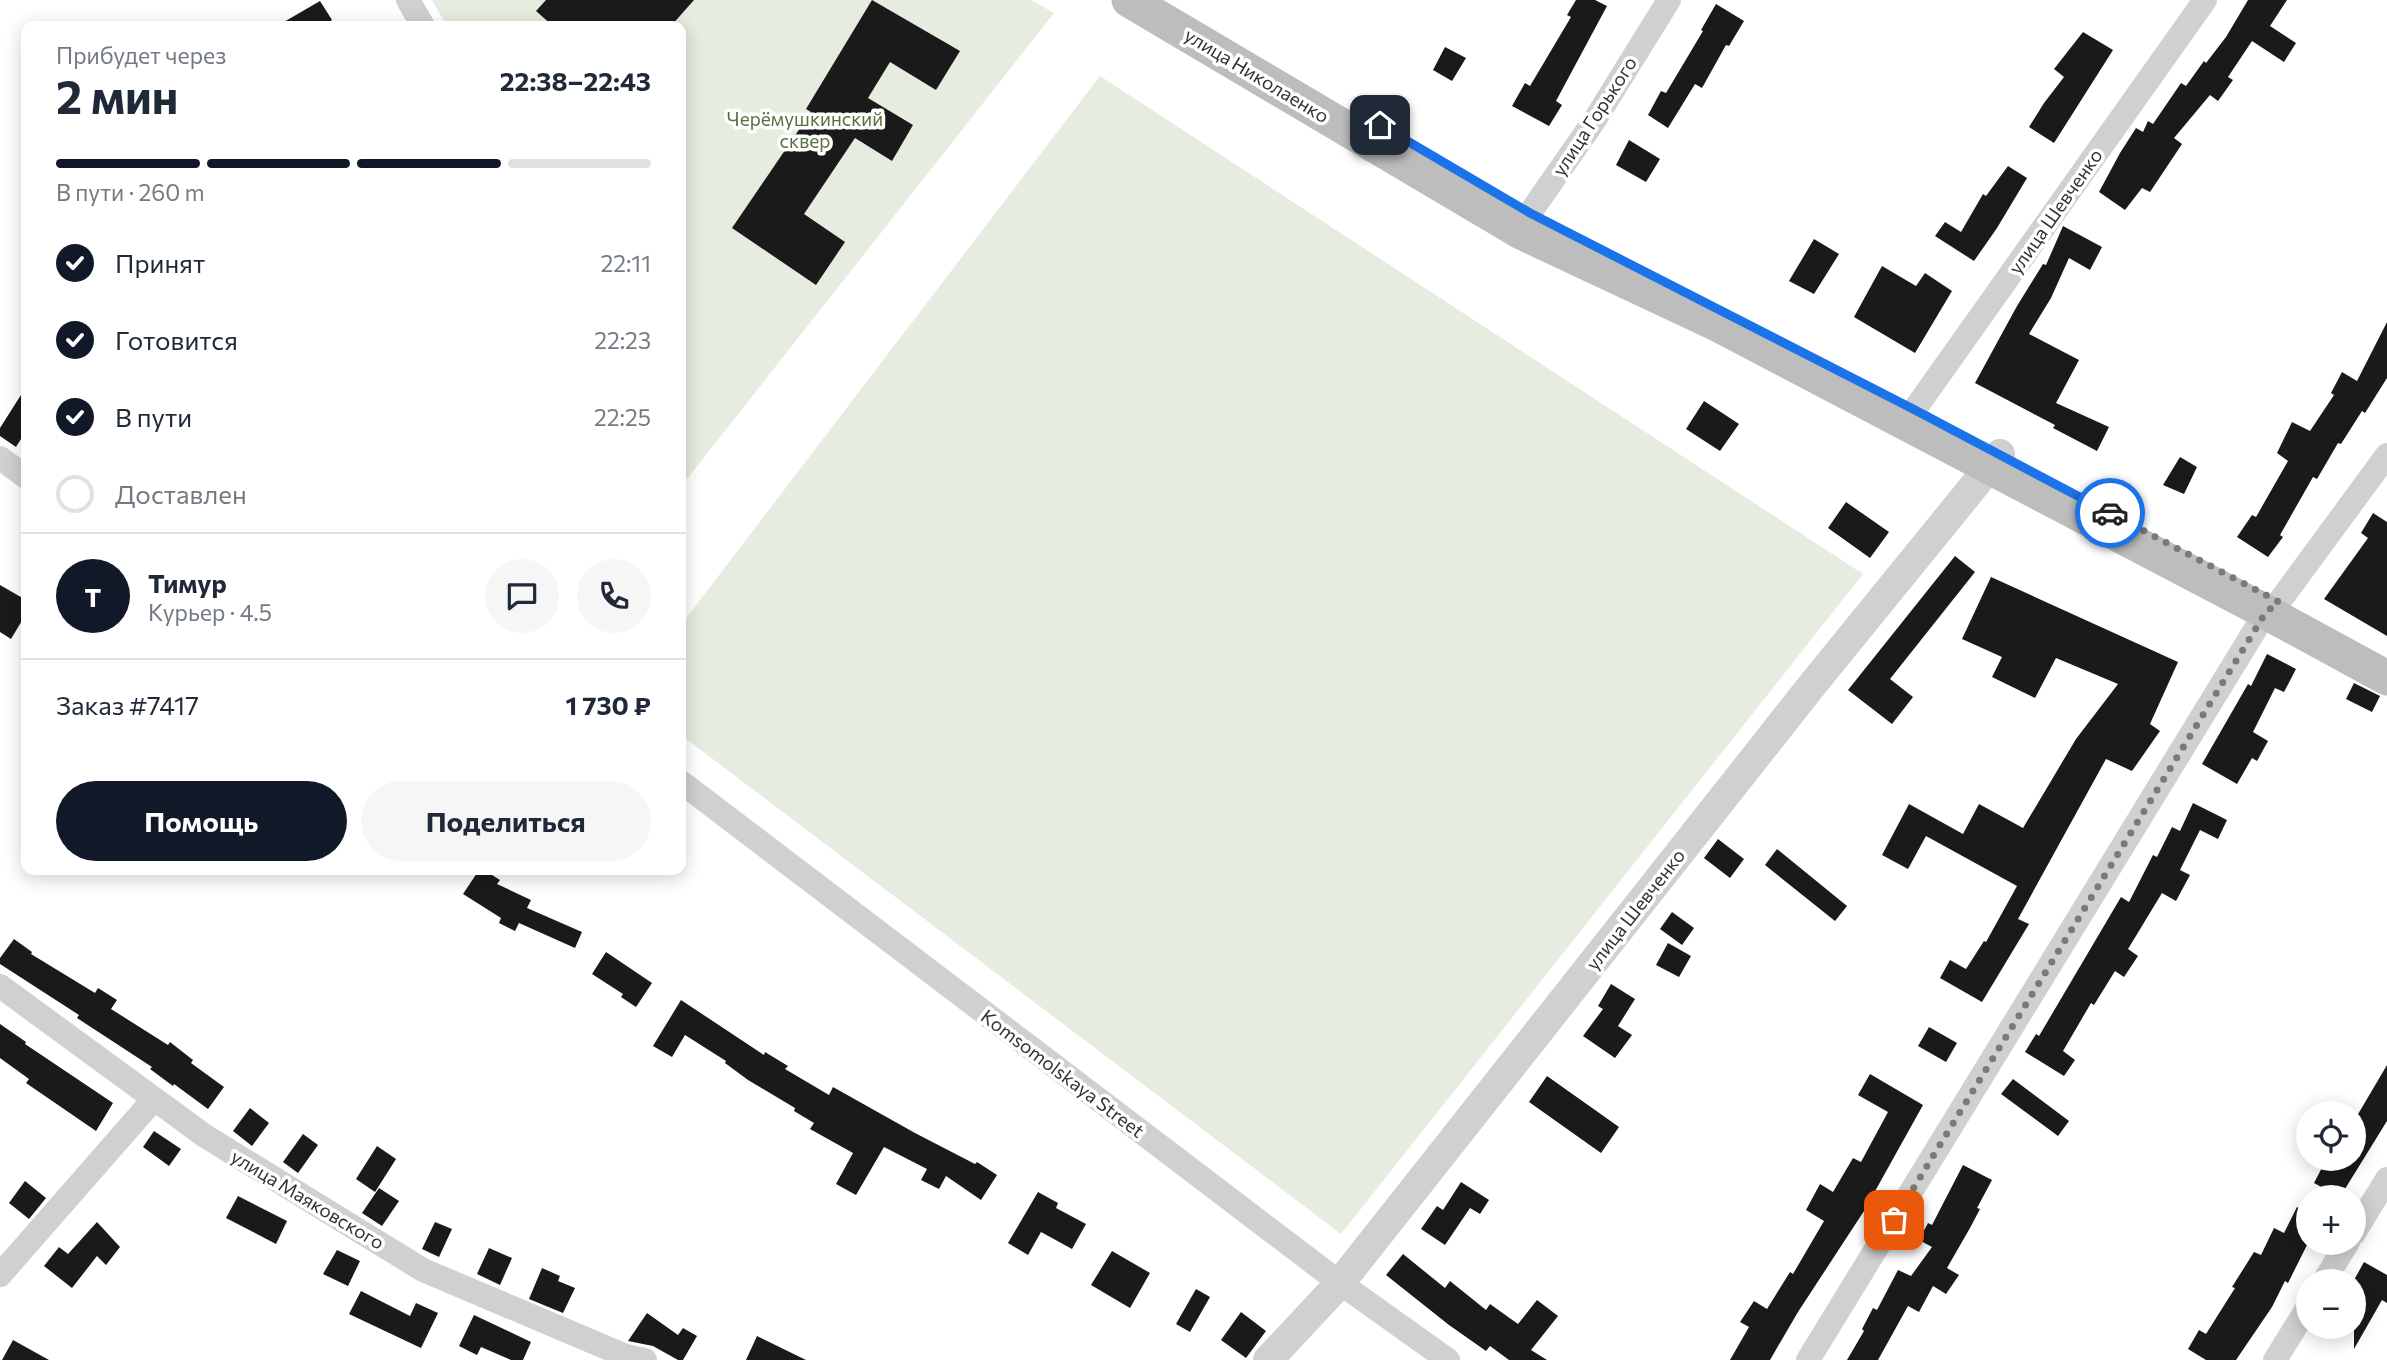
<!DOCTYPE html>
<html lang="ru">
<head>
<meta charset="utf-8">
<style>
	body { margin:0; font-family:Commissioner,sans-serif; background:#f6f6f7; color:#1f2937; height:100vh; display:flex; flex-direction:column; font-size:26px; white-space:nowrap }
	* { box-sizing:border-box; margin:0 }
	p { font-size:23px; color:#747a83 }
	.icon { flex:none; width:38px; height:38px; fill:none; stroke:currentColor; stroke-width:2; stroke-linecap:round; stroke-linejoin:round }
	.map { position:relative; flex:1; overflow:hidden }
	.drawer { position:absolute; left:21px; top:21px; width:665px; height:854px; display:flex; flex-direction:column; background:#fff; border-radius:14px; box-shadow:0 4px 18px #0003 }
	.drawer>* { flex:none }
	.tools { position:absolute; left:2296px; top:1101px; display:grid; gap:14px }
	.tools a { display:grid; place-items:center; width:70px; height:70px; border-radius:50%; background:#fff; box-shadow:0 4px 18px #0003; font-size:35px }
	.pin { position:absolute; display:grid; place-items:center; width:60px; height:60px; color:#fff; margin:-30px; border-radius:14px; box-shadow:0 4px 10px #0006 }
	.courier { position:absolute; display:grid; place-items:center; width:70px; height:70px; margin:-35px; border:5px solid #1a73e8; border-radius:50%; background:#fff; color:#222; box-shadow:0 2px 9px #0007 }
	.head em { font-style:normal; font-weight:700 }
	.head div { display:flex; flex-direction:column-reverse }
	.head { display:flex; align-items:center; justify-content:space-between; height:119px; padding:0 35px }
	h1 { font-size:46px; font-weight:700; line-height:52px }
	.bar { display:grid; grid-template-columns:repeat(4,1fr); gap:10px 7px; align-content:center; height:84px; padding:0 35px }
	.bar i { height:9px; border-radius:5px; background:#e0e1e3 }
	.bar .active { background:#111827 }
	.bar p { grid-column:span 4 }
	.line { display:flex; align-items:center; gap:18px; padding:0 35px; border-top:2px solid #e0e1e3 }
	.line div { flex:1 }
	.round { display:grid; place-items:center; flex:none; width:74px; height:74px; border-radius:37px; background:#f6f6f7 }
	ol { padding:0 35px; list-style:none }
	li { display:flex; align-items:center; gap:21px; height:77px }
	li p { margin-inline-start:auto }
	li .icon { padding:7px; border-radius:50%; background:#111827; color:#fff; stroke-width:4 }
	li:last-child { color:#747a83 }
	li i { width:38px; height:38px; border:4px solid #e0e1e3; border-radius:50% }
	.cta { display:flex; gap:14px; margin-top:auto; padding:14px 35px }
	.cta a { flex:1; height:80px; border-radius:42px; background:#111827; color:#fff; font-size:28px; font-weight:700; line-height:80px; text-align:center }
	.cta a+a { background:#f6f6f7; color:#1f2937 }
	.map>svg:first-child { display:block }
	.green { fill:#e6ecdf }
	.building { fill:#1a1a1a }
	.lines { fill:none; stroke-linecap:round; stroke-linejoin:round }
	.minor { stroke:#d0d0d0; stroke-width:24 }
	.tertiary { stroke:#d0d0d0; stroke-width:30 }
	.secondary { stroke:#bdbdbd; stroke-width:35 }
	.done { stroke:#7a7a7a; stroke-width:7; stroke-dasharray:0 12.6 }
	.route { stroke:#1a73e8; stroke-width:9 }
	.labels { text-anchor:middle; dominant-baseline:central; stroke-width:7; stroke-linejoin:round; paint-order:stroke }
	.street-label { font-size:19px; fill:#333; stroke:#fff }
	.park-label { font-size:19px; fill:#56703f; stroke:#fff }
</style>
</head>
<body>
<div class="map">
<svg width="2387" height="1360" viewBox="0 0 2387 1360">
	<rect width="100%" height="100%" fill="#fff"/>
	<!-- green -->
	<path class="green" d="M432,0H1031L1054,13L687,479L681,465V26H447Z
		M1100,76L1863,574L1341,1234L681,735V625Z"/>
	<!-- building -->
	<path class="building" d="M546,0H694L671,26H553L536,11Z
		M872,0L960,51L936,90L890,62L868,98L913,125L892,161L855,138L804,214L845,242L816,285L732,228L811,112L806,109Z
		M1576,0H1595L1607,6L1556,101L1562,105L1549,126L1512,106L1525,83L1530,86L1571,17L1567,15Z
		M2248,0H2287L2270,26L2296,43L2284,62L2252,41L2228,77L2233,80L2218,101L2210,95L2174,138L2182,144L2150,192L2142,188L2125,210L2099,192L2120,153L2136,128L2143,132L2148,121L2153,124L2181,83L2186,86L2204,61L2206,63L2226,37Z
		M320,1L332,20L322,26H277Z
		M1716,4L1744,21L1729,46L1726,45L1702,88L1695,84L1668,128L1648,115L1661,91L1666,93L1703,31L1701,30Z
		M2083,32L2113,50L2054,143L2029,127L2044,103L2064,77L2054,69Z
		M1445,47L1466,58L1452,81L1433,70Z
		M1629,140L1660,159L1646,182L1616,165Z
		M2008,166L2027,178L1997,228L1974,261L1935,236L1945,222L1961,232L1983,194L1986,196Z
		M2063,226L2102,247L2090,270L2069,258L2051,298L2029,334L2079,360L2056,403L2109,427L2097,451L2053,428L2055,425L1975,383L2017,306L2043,264L2046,265Z
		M1814,239L1839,254L1814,294L1789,281Z
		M1882,266L1916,286L1925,273L1952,291L1915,353L1854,317Z
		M2387,322V378L2365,413L2362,411L2341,444L2338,443L2317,479L2313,477L2280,535L2283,537L2268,557L2237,537L2252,515L2256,517L2288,461L2277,453L2292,422L2310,431L2334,395L2331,393L2342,372L2357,381Z
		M26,387V431L16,447L0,436V428Z
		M1704,401L1739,424L1720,451L1686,429Z
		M2180,457L2197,467L2184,494L2163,485Z
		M1846,502L1889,532L1870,558L1828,528Z
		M2373,513L2387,522V636L2324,599L2368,538L2361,533Z
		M1955,556L1975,572L1890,679L1913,697L1892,724L1848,690Z
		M1991,577L2178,662L2150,724L2160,731L2132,771L2106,759L2018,919L2029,924L1982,1002L1940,978L1950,960L1966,969L1984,941L1986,942L2017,886L1926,836L1908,869L1882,855L1909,804L1963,834L1979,804L2023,828L2076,739L2118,684L2056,658L2035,698L1992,677L2002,657L1962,639Z
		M0,585L26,600V614L11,639L0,632Z
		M2267,654L2296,669L2284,692L2275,688L2253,732L2268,741L2257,761L2252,758L2237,784L2202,764L2248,684L2251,686Z
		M2354,683L2380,696L2372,712L2346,699Z
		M2193,803L2227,820L2218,839L2200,830L2180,870L2190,875L2176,901L2162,893L2128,949L2138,956L2124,977L2115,971L2094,1005L2091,1003L2063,1051L2075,1060L2064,1076L2025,1052L2036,1034L2039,1036L2121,897L2129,902L2153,855L2157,857L2172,827L2180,831Z
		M1718,839L1744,859L1730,878L1704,858Z
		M1777,849L1847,906L1835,921L1765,865Z
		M479,870H484L500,880L497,884L531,900L527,908L582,932L575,948L519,923L515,931L499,923L501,918L463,894Z
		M1672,912L1694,928L1682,945L1660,929Z
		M14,939L32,952L31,954L95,993L98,988L117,1000L111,1009L168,1045L170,1042L193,1060L191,1063L224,1087L208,1109L174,1084L173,1086L150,1069L152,1067L77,1018L79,1015L0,964V958Z
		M1668,943L1691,956L1679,977L1656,965Z
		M606,952L652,983L636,1007L621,997L623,994L592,974Z
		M1611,984L1635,999L1618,1026L1632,1035L1615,1058L1583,1036L1603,1009L1598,1006Z
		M681,1000L764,1055L765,1052L788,1066L785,1069L829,1095L833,1087L915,1133L975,1164L977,1162L997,1175L981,1200L946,1176L939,1189L921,1180L927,1169L884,1147L856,1195L836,1184L853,1153L810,1129L814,1123L794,1111L795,1108L748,1080L725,1063L726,1061L685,1035L672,1057L653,1046Z
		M0,1024L26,1042L25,1044L113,1103L96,1131L26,1083L29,1079L0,1058Z
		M1929,1027L1957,1043L1946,1062L1918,1046Z
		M2387,1065V1121L2340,1197L2314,1183L2327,1158H2354V1121Z
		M1870,1074L1923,1105L1864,1211L1798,1312L1770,1360H1730L1749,1327L1740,1322L1754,1301L1767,1309L1790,1272L1793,1274L1824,1221L1806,1210L1820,1184L1833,1192L1853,1158L1861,1162L1888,1112L1858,1095Z
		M1547,1076L1619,1127L1601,1153L1529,1102Z
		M2013,1079L2069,1121L2058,1136L2001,1094Z
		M250,1108L269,1123L252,1146L233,1131Z
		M154,1131L181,1149L169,1166L143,1147Z
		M303,1134L318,1145L298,1173L283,1162Z
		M377,1146L396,1159L375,1192L356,1179Z
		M1963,1165L1992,1180L1977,1208L1980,1209L1970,1228L1947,1268L1959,1275L1946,1294L1933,1286L1919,1312L1908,1306L1878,1360H1847L1864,1331L1862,1329L1873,1308L1877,1310L1898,1270L1911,1276L1932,1247L1919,1240L1928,1223L1932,1225Z
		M25,1181L46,1198L29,1219L9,1203Z
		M1461,1182L1489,1200L1480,1214L1470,1208L1445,1245L1421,1229L1437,1206L1443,1210Z
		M379,1188L399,1201L382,1226L362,1213Z
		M1038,1192L1058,1203L1056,1208L1086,1224L1072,1249L1041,1232L1028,1255L1008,1243Z
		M238,1196L287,1221L276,1244L226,1218Z
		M2297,1207L2308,1213V1243L2288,1283L2285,1281L2272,1307L2236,1360H2206L2188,1349L2199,1330L2206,1334L2235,1288L2232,1287L2254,1252L2261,1255L2274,1228L2284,1233Z
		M97,1222L120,1247L106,1265L97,1256L72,1288L44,1266L59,1247L68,1254Z
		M435,1222L452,1229L439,1257L422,1249Z
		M489,1248L512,1258L500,1285L477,1274Z
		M337,1250L360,1261L348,1286L323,1274Z
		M1112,1251L1150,1273L1130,1308L1091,1285Z
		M1403,1254L1445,1288L1450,1281L1486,1310L1490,1304L1518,1324L1537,1300L1558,1316L1531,1350L1547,1360H1509L1490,1346L1486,1351L1449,1325L1386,1275Z
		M2364,1262L2387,1275V1303L2382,1300L2354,1349V1280Z
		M542,1268L560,1276L558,1281L575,1288L563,1313L529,1299Z
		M1196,1289L1210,1297L1190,1332L1176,1324Z
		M361,1291L410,1316L416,1303L438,1313L421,1348L349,1314Z
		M1241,1312L1266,1331L1246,1358L1221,1340Z
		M647,1313L678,1335L683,1328L697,1336L683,1360H678L653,1346L628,1341Z
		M474,1315L531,1342L523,1360H511L481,1347L477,1355L459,1346Z
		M757,1336L806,1360H746Z
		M13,1340L49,1360H2Z"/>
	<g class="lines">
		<!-- minor -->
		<path class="minor" d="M408,0L423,26
			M1521,232L1530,213L1594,121L1669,0
			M1905,423L2205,0
			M0,458L26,477
			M681,782L1340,1283L1448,1360
			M0,986L205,1136L423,1270L626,1356L645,1360
			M2354,1233L2387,1179
			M0,1275L154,1099
			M2324,1281L2348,1242
			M1808,1360L2266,612L2279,602L2387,455
			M2275,1360L2308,1307"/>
		<!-- tertiary -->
		<path class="tertiary" d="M1268,1360L1340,1283L1813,684L2000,454"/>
		<!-- secondary -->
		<path class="secondary" d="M1129,0L1521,232L1719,325L2266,612L2387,678"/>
	</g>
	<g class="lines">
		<!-- done -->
		<path class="done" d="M1894,1220L2266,612L2279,602L2110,513"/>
		<!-- route -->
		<path class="route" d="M1380,125L1530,213L1915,410L2110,513"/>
	</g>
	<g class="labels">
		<!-- street labels -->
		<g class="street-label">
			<text transform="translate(1257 75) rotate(31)">улица Николаенко</text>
			<text transform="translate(1594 116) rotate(-57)">улица Горького</text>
			<text transform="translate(2055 211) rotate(-55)">улица Шевченко</text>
			<text transform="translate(1635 909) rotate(-52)">улица Шевченко</text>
			<text transform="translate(1063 1073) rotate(37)">Komsomolskaya Street</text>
			<text transform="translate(308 1199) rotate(31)">улица Маяковского</text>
		</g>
		<!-- park labels -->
		<g class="park-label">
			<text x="805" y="118">Черёмушкинский<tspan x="805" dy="22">сквер</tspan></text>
		</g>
	</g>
</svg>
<div class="tools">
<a><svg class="icon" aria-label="locate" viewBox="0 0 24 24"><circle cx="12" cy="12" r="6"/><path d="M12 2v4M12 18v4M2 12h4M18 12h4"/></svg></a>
<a>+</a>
<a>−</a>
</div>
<div class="pin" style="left:1894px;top:1220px;background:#ea580c"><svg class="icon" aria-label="bag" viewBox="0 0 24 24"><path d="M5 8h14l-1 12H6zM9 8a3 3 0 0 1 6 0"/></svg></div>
<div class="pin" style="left:1380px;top:125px;background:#1f2937"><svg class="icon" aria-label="home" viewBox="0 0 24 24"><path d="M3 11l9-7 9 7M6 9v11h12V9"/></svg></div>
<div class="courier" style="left:2110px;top:513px"><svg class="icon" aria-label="car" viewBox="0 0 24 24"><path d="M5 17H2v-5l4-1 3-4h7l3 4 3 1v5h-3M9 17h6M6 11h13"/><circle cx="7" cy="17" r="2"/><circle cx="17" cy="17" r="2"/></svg></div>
<section class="drawer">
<div class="head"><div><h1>2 мин</h1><p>Прибудет через</p></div><em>22:38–22:43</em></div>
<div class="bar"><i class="active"></i><i class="active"></i><i class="active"></i><i></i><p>В пути · 260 m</p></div>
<ol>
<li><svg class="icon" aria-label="check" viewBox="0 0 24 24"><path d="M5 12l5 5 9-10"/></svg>Принят<p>22:11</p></li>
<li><svg class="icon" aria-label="check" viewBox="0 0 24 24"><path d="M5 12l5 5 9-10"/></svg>Готовится<p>22:23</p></li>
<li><svg class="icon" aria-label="check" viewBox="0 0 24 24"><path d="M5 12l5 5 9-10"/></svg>В пути<p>22:25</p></li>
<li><i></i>Доставлен</li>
</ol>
<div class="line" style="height:126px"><b class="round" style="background:#111827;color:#fff">Т</b><div><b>Тимур</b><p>Курьер · 4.5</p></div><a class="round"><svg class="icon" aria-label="chat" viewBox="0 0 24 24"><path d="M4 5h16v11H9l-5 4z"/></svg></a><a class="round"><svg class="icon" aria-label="phone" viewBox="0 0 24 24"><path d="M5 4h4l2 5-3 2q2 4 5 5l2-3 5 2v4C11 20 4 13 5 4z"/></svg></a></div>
<div class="line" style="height:91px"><div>Заказ #7417</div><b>1 730 ₽</b></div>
<div class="cta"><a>Помощь</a><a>Поделиться</a></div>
</section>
</div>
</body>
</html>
